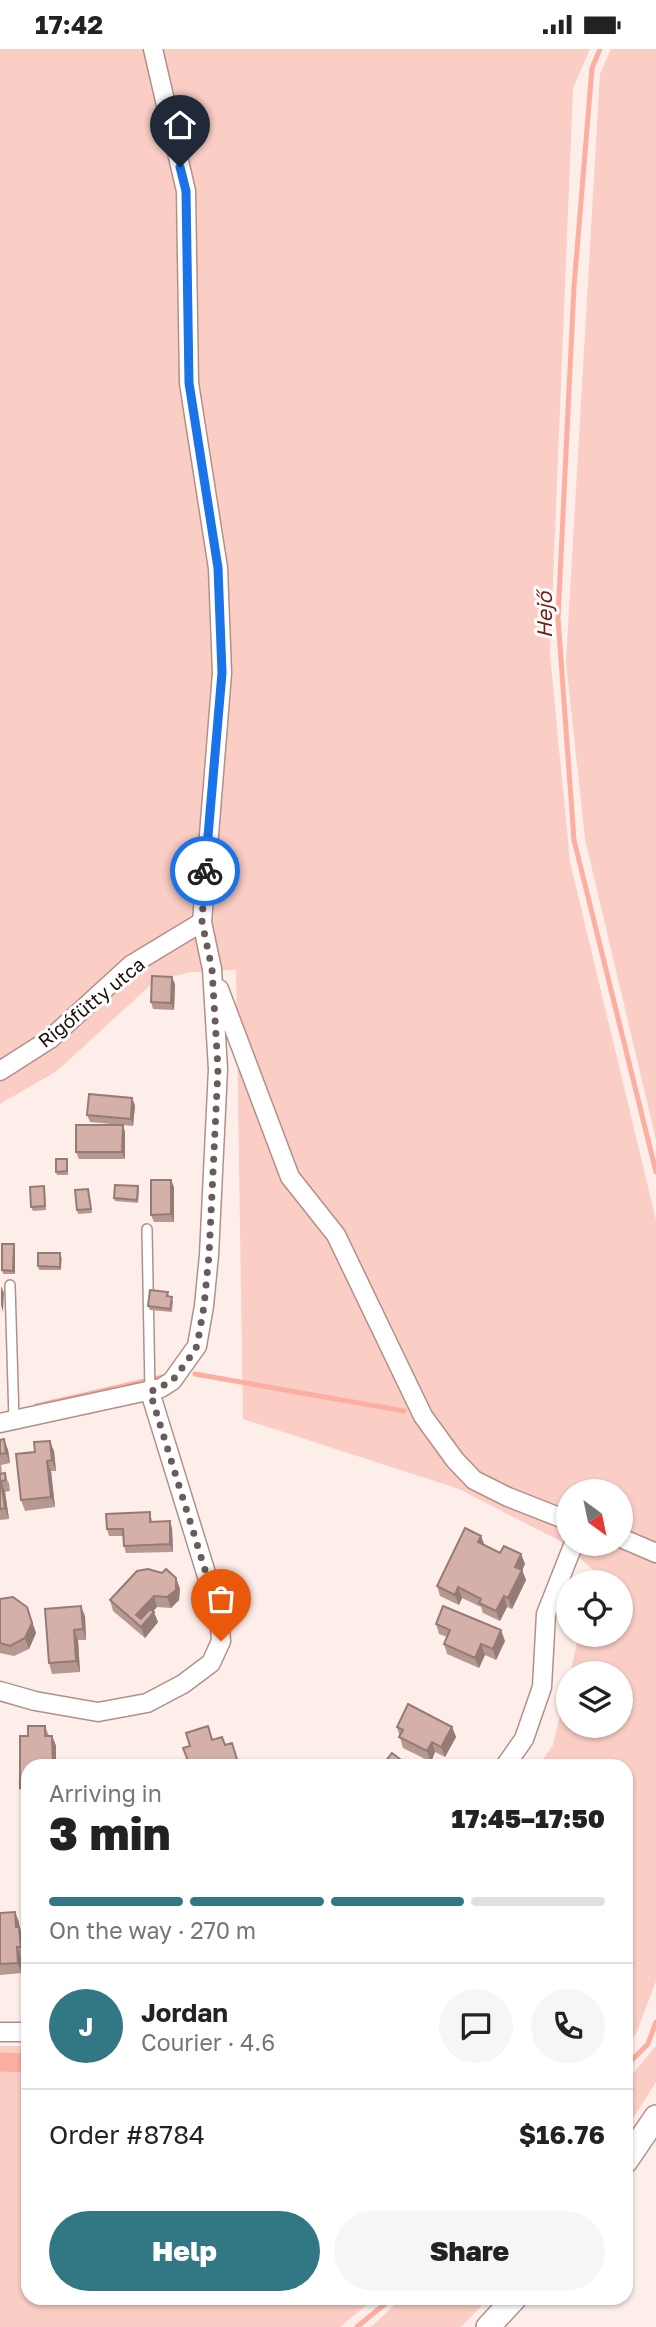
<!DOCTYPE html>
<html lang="en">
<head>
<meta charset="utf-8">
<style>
	body { margin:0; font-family:"Golos Text",sans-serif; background:#f6f6f6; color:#222; height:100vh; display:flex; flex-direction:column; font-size:26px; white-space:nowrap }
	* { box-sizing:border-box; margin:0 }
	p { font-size:23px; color:#767676 }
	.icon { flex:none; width:38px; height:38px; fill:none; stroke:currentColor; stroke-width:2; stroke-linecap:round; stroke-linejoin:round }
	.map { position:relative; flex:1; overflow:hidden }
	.drawer { position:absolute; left:21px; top:1710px; width:612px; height:546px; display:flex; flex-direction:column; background:#fff; border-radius:21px; box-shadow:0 2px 5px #0004 }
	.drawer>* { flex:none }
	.needle { width:46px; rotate:147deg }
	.buttons { position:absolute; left:556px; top:1430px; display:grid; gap:14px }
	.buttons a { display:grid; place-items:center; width:77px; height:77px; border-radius:50%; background:#fff; box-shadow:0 2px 5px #0004; font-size:35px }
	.pin { position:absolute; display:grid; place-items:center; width:60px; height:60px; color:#fff; margin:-72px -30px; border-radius:50% 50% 50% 0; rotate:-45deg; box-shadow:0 0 7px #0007 }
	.pin .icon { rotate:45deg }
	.courier { position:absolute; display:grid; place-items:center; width:70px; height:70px; margin:-35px; border:5px solid #1a73e8; border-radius:50%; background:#fff; color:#222; box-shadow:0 2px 9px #0007 }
	.head em { font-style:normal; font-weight:800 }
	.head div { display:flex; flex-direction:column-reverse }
	.head { display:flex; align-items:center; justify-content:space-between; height:119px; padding:0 28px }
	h1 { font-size:46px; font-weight:800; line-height:52px }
	.bar { display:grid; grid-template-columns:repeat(4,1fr); gap:10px 7px; align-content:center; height:84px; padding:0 28px }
	.bar i { height:9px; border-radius:5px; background:#e0e0e0 }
	.bar .selected { background:#317884 }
	.bar p { grid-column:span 4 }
	.line { display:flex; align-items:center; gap:18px; padding:0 28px; border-top:2px solid #e0e0e0 }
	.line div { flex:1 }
	.round { display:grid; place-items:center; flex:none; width:74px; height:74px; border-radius:37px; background:#f6f6f6 }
	.primary-button { display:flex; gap:14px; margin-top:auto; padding:14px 28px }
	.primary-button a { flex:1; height:80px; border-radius:42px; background:#317884; color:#fff; font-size:28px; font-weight:800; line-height:80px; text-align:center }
	.primary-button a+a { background:#f6f6f6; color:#222 }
	.status { display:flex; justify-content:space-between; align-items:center; height:49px; padding:0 35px; background:#fff; direction:ltr }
	.status svg { height:19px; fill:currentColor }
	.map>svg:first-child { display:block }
	.green { fill:#facdc5; fill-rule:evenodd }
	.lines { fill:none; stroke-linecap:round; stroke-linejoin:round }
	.stream { stroke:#fcaea0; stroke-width:5 }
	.canal { stroke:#fcaea0; stroke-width:19 }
	.service-casing { stroke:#b38f88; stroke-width:12 }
	.minor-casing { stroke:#b38f88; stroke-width:21 }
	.tertiary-casing { stroke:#b38f88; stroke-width:26 }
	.service { stroke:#fff; stroke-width:9 }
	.minor { stroke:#fff; stroke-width:18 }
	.tertiary { stroke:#fff; stroke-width:23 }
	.wall { fill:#b79791 }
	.shaded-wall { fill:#957b76 }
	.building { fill:#d5b0a9; stroke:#957b76; stroke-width:2 }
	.done { stroke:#6a5c5a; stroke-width:7; stroke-dasharray:0 12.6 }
	.route { stroke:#1a73e8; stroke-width:9 }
	.labels { text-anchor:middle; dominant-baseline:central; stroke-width:6; stroke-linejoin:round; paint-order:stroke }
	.street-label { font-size:19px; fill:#1b0e0c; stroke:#fff }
	.water-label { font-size:21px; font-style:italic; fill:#771f13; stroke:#fff }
</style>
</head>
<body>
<div class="status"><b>17:42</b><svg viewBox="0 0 49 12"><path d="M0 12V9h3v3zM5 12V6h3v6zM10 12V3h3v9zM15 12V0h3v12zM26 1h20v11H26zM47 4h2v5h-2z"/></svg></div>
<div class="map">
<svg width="656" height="2278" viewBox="0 0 656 2278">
	<rect width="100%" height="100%" fill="#feeeea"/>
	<!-- green -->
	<path class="green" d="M0,0H590L573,39L550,606L570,813L656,1171V1932L636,1985L627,1996L626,1717H538L553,1696L569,1628V1676H621V1624H570L579,1586H621V1533H591L594,1522L562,1493L459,1440L243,1370L236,921L191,923L156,931L57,1022L0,1055ZM569,1442H621V1494H569Z
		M611,0H656V1091L585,790L566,613L600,25Z
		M0,1997H28V2249H375L340,2278H0Z
		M656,1997V2033L627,2079V2032Z
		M402,2249H489L461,2278H371Z"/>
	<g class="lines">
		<!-- stream -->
		<path class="stream" d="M600,0L592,19L574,238L558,569L574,791L656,1123
			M195,1325L404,1362
			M36,1357L163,1328
			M626,2017L648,1995L656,1973
			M357,2278L392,2249"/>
		<!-- canal -->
		<path class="canal" d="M0,2013L28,2014"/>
		<!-- service casing -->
		<g class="service-casing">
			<path id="service" d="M147,1180L150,1343
				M10,1236L14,1371"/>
		</g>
		<!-- minor casing -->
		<g class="minor-casing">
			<path id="minor" d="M153,0L186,142L189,334L218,519L222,624L202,873
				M219,940L290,1128L336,1186L423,1367L455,1411L474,1431L508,1448L569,1472
				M0,1022L50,990L131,916L202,873L212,920L218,1020L209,1206L204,1257L197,1297L172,1332L161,1339L0,1374
				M621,1489L656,1504
				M0,1642L35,1652L98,1663L147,1654L183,1635L211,1614L221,1592L219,1566L150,1343
				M505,1717L524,1690L542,1638L546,1565L574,1494
				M0,1983H28"/>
		</g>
		<!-- tertiary casing -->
		<g class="tertiary-casing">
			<path id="tertiary" d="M626,2112L656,2068
				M488,2278L515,2249"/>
		</g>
		<!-- service -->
		<use href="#service" class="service"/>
		<!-- minor -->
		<use href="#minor" class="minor"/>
		<!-- tertiary -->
		<use href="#tertiary" class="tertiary"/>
	</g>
	<!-- wall -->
	<path class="wall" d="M175,935L174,961L153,960L151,953Z
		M135,1056L133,1077L90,1073L87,1066Z
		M123,1076L125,1083V1110H79L76,1103Z
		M68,1114V1126H57L56,1123Z
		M174,1138V1173H154L151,1166Z
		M45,1140L46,1161L33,1162L31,1158Z
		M88,1140L92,1164L78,1165L77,1161Z
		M139,1141L138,1154L115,1152L114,1149Z
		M15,1199V1225H3L2,1221Z
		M62,1208L61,1221H39L38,1217Z
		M169,1248L173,1252L172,1263L150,1261L148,1257Z
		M4,1390L8,1401L10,1414L1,1416L2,1424L9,1434L10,1442L5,1443L9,1470L0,1471V1391Z
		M54,1402L56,1422H51L55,1458L25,1462L21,1451Z
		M150,1463L152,1472L172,1479L173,1503L126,1504L124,1497L123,1487H109L107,1480Z
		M485,1496L500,1504L521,1505L525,1515L522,1521L526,1531L512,1560L507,1558L500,1572L483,1564L481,1558L462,1549L459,1556L440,1547L437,1537Z
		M176,1529L180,1540L179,1551L171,1559L157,1558L153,1562L158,1573L145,1589L113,1562L110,1551Z
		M0,1550L27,1558L36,1584L29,1600L14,1607L0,1604Z
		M85,1567L86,1591H78L80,1623L52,1625L49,1614Z
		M436,1575L505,1592L496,1611L485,1606L479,1619L447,1605L444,1595L447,1588L439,1585Z
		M28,1677H45L49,1687H52L56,1697V1717H28V1750H24L20,1739V1687H28Z
		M397,1678H452L456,1688L445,1708L435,1703L431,1713L403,1699Z
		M15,1863L23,1888L25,1908L21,1909L22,1924L0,1926V1864Z"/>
	<!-- shaded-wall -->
	<path class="shaded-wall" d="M172,928L175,935L174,961L171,954Z
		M132,1049L135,1056L133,1077L131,1070Z
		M123,1076L125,1083V1110L122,1103Z
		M171,1131L174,1138V1173L171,1165Z
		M14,1195L15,1199V1225L13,1222Z
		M1,1237L4,1244L3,1263L1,1256Z
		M4,1390L8,1401L10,1414L6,1404Z
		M50,1392L54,1402L56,1422L52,1411Z
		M47,1412L51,1422L55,1458L51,1448Z
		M1,1432L5,1443L9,1470L5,1459Z
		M170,1472L172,1479L173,1503L170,1495Z
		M481,1487L485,1497L478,1493Z
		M521,1505L525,1515L522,1521L526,1531L512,1560L508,1549L515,1518Z
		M176,1529L180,1540L179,1551L171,1559L167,1548Z
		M458,1538L462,1549L459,1556L455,1546Z
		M154,1547L157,1558L140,1577L136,1566Z
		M504,1547L507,1558L500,1572L496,1562Z
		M81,1557L85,1567L86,1591L83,1580Z
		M27,1558L36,1584L29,1600L25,1589Z
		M154,1563L158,1573L145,1589L141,1578Z
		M74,1581L78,1591L80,1623L76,1612Z
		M501,1581L505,1592L496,1611L493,1600Z
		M481,1595L485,1606L479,1619L475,1609Z
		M452,1678L456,1688L445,1708L441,1698Z
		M52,1687L56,1697V1717H53Z
		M432,1693L435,1703L431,1713L427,1702Z
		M15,1863L19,1873L20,1888L16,1878Z
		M19,1878L23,1888L25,1908L21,1898Z
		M17,1898L21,1909L22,1924L18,1914Z"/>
	<!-- building -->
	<path class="building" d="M152,927L172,928L171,954L151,953Z
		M89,1045L132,1049L131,1070L87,1066Z
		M76,1076H123L122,1103H76Z
		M56,1110H67V1122L56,1123Z
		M151,1131H171V1165L151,1166Z
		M115,1136L138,1137L137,1151L114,1149Z
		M44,1137L45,1157L31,1158L30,1138Z
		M88,1140L91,1160L77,1161L75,1141Z
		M2,1195H14L13,1222L2,1221Z
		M38,1204H60V1218L38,1217Z
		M150,1241L168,1243L167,1247L172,1248L170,1260L148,1257Z
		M4,1390L6,1404L0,1405V1391Z
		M50,1392L52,1411L47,1412L51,1448L21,1451L16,1405L35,1403L34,1393Z
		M5,1424L6,1431L1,1432L5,1459L0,1460V1425Z
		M150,1463V1473L170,1472V1495L124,1497L123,1480H107L106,1465Z
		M465,1479L481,1487L478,1493L500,1504L504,1497L521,1505L515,1518L522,1521L508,1549L504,1547L496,1562L479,1554L481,1550L458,1538L455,1546L437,1537Z
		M148,1520L162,1524L166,1520L176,1529V1541L167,1548L154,1547L136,1566L141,1570L150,1560L154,1563L141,1578L110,1551L137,1522Z
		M13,1548L27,1558L32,1574L25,1589L10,1597L0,1594V1550Z
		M81,1557L83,1580L74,1581L76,1612L49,1614L45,1560Z
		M443,1557L501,1581L493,1600L481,1595L475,1609L444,1595L450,1581L436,1575Z
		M408,1655L452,1678L441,1698L432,1693L427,1702L399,1688L403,1681L397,1678Z
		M28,1677H45V1687H52L53,1717H28V1739H20V1687H28Z
		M208,1677L212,1691L222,1688L225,1696L232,1694L239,1717H190L183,1699L190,1697L186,1684Z
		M392,1704L409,1717H382Z
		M15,1863L16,1878H19L21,1898H17L18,1914L0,1915V1864Z"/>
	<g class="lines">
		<!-- done -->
		<path class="done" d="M205,822L202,873L212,920L218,1020L209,1206L204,1257L197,1297L188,1311L172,1332L150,1343L219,1566L221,1592"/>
		<!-- route -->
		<path class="route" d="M180,118L186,142L189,334L218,519L222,624L205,822"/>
	</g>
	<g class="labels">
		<!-- street labels -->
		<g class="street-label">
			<text transform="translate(91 953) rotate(-39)">Rigófütty utca</text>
		</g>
		<!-- water labels -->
		<g class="water-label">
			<text transform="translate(544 566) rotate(-90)">Hejő</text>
		</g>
	</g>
</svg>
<div class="buttons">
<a><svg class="needle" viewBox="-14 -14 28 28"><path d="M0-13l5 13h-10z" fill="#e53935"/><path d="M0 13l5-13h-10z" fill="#767676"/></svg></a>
<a><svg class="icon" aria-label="locate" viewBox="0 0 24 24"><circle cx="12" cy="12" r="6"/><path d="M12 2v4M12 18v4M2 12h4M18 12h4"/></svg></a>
<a><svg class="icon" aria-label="layers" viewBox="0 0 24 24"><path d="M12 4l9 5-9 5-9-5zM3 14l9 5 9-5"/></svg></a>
</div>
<div class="pin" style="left:221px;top:1592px;background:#ea580c"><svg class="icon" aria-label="bag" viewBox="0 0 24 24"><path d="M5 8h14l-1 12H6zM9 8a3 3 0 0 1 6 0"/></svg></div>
<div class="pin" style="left:180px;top:118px;background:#1f2937"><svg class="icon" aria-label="home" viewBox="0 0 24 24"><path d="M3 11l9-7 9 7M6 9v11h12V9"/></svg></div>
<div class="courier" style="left:205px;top:822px"><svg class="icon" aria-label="bike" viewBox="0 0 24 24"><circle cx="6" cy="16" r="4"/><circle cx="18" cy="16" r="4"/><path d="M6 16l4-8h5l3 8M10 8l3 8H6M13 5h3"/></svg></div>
<section class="drawer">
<div class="head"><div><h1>3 min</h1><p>Arriving in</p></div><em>17:45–17:50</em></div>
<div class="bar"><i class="selected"></i><i class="selected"></i><i class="selected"></i><i></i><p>On the way · 270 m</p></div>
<div class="line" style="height:126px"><b class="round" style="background:#317884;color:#fff">J</b><div><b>Jordan</b><p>Courier · 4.6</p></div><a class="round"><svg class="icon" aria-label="chat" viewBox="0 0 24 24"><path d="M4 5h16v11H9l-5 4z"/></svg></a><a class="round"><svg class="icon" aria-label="phone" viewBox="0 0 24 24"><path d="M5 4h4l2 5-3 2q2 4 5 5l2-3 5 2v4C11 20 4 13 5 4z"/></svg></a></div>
<div class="line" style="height:91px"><div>Order #8784</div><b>$16.76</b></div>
<div class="primary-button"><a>Help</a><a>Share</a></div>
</section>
</div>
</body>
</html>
